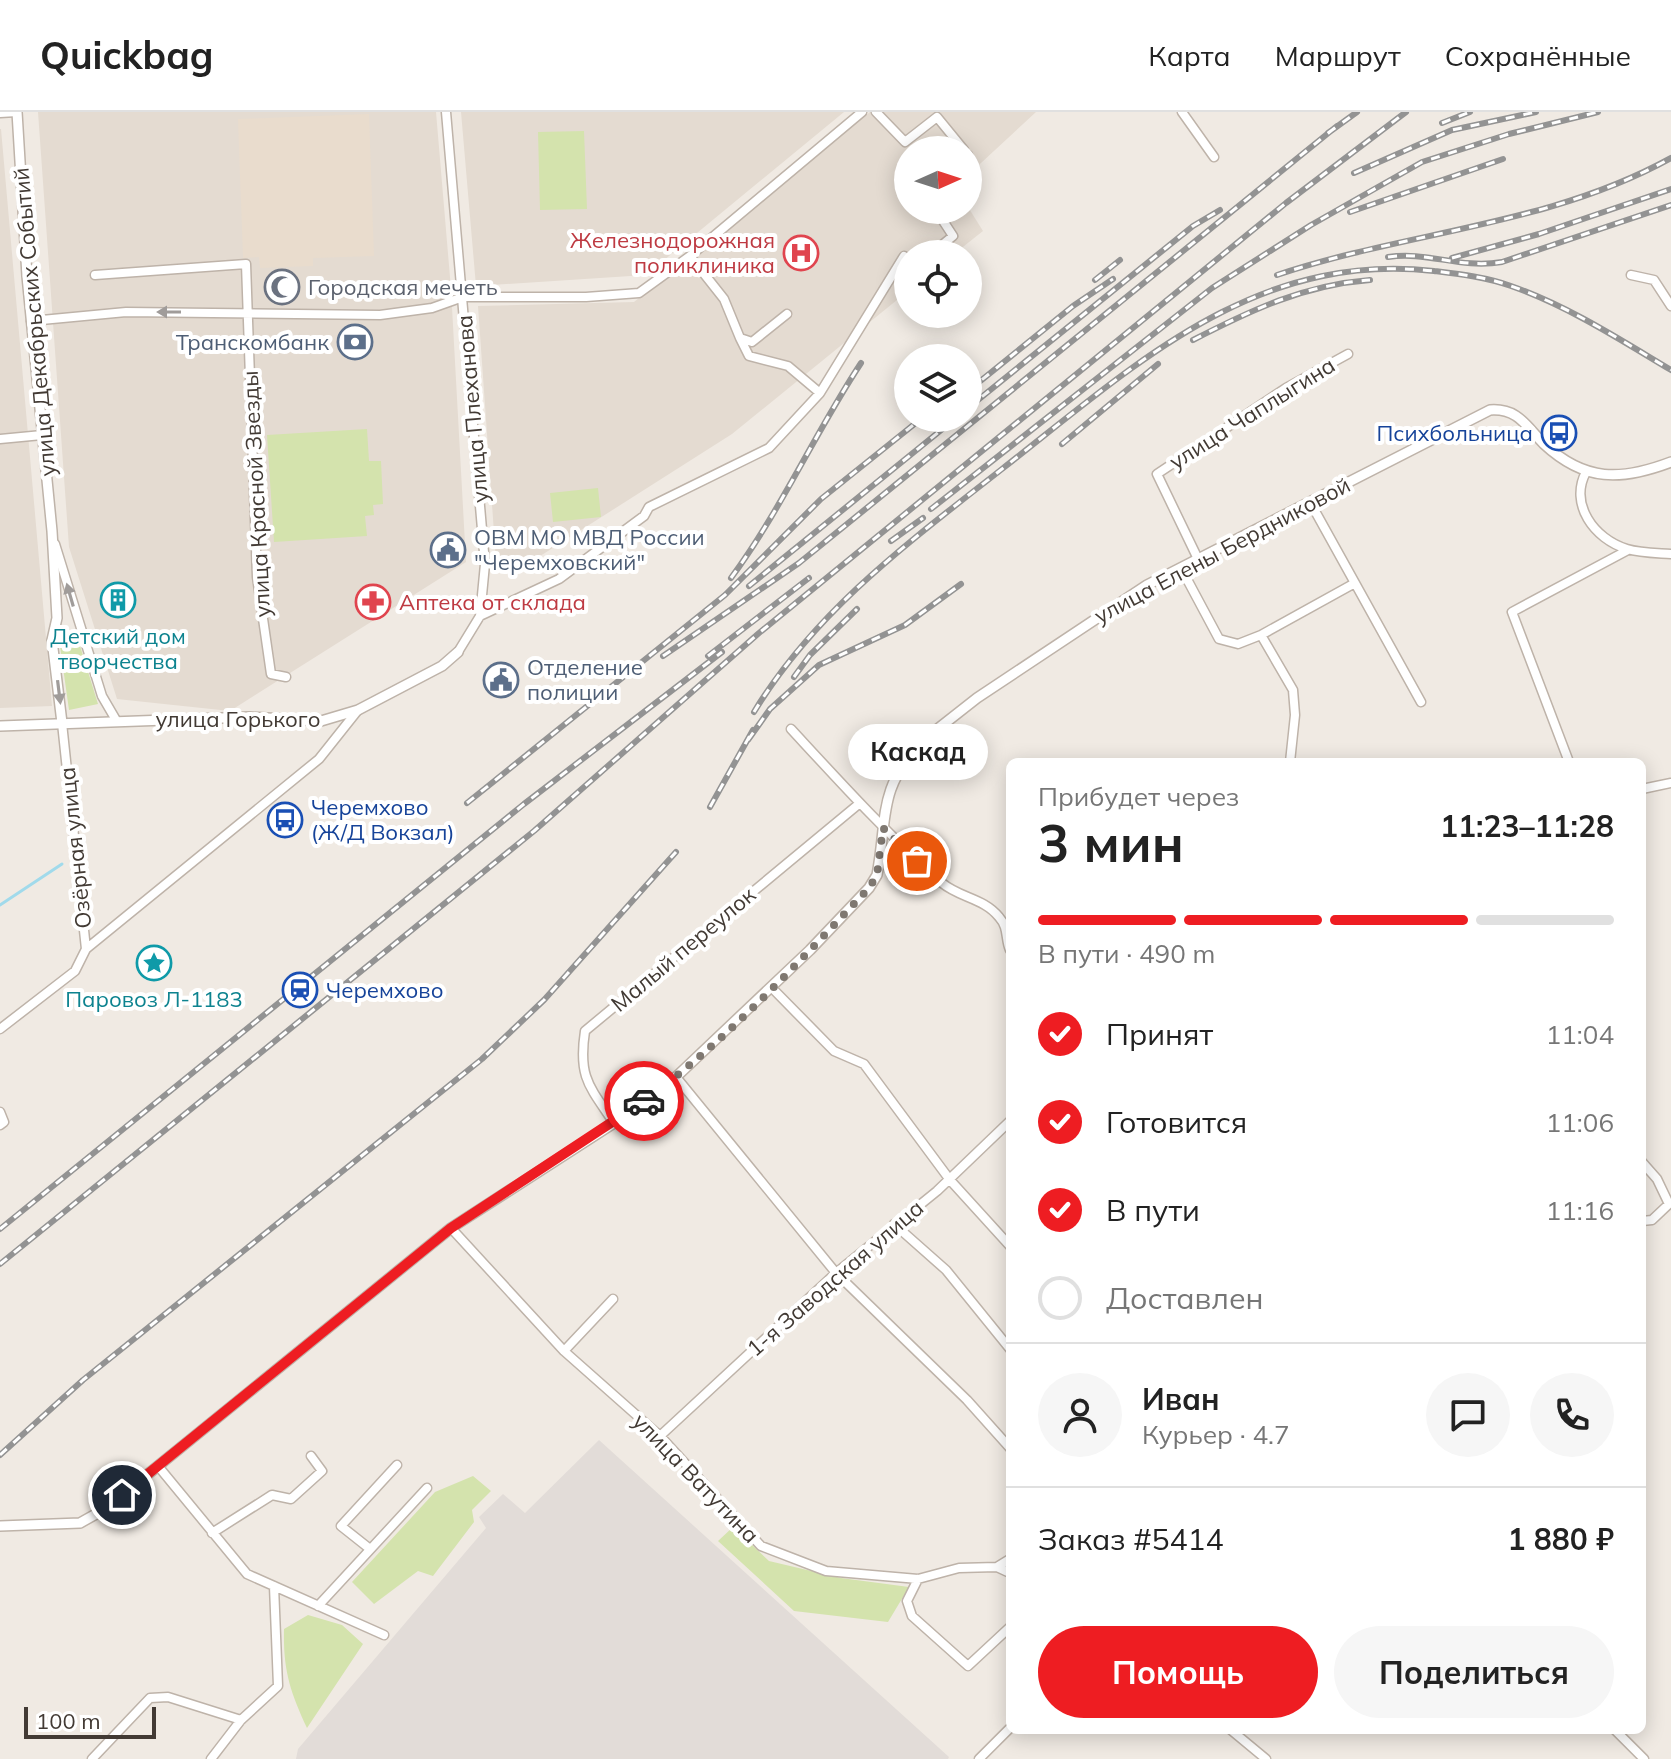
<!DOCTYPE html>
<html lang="ru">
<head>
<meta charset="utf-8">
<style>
	body { margin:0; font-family:Mulish,sans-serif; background:#f6f6f6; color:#222; height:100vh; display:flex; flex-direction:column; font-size:30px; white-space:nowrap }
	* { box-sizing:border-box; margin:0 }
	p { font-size:26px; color:#767676 }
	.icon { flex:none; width:44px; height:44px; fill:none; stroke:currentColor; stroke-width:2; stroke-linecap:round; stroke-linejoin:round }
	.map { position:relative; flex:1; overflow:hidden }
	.sheet { position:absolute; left:1006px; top:646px; width:640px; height:976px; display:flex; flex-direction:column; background:#fff; border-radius:12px; box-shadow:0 4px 20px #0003 }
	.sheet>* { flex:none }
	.needle { width:52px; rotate:87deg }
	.controls { position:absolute; left:894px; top:24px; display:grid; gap:16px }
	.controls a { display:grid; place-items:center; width:88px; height:88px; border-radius:50%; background:#fff; box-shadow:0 4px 20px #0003; font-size:40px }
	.scale { position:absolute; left:24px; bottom:20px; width:132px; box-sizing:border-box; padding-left:8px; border:4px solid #423a34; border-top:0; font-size:22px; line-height:28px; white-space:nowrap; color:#423a34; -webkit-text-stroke:6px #fff; paint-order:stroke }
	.pin { position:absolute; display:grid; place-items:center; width:68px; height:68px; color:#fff; margin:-34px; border:4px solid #fff; border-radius:50%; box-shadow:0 2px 8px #0007 }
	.courier { position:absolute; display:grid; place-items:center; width:80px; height:80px; margin:-40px; border:6px solid #ee1d22; border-radius:50%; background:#fff; color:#222; box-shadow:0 2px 10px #0007 }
	.bubble { position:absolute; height:56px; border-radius:28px; background:#fff; box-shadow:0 4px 20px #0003; font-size:26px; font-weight:700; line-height:56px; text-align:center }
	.overview em { font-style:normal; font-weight:700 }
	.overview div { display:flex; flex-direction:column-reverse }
	.overview { display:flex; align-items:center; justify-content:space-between; height:136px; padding:0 32px }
	h1 { font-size:52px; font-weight:700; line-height:60px }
	.bar { display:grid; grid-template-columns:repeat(4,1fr); gap:12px 8px; align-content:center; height:96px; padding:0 32px }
	.bar i { height:10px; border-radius:6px; background:#e0e0e0 }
	.bar .current { background:#ee1d22 }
	.bar p { grid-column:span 4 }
	.line { display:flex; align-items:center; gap:20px; padding:0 32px; border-top:2px solid #e0e0e0 }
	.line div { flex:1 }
	.round { display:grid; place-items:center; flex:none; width:84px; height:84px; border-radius:42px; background:#f6f6f6 }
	ol { padding:0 32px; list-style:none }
	li { display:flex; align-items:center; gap:24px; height:88px }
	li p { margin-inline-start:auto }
	li .icon { padding:8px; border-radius:50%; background:#ee1d22; color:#fff; stroke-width:4 }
	li:last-child { color:#767676 }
	li i { width:44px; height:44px; border:4px solid #e0e0e0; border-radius:50% }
	.primary-button { display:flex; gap:16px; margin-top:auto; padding:16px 32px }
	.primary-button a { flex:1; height:92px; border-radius:48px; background:#ee1d22; color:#fff; font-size:32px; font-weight:700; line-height:92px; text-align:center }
	.primary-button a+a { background:#f6f6f6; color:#222 }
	header { display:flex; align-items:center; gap:48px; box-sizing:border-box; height:112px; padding:0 40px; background:#fff; border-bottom:2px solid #e0e0e0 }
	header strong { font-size:38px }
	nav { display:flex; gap:44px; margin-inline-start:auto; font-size:28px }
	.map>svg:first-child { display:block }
	.residential { fill:#e4dbd1 }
	.industrial { fill:#e2dcd8 }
	.education { fill:#e9dccd }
	.green { fill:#d4e3ad }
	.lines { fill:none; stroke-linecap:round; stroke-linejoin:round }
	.stream { stroke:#a1daeb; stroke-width:3 }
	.minor-casing { stroke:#beb3a9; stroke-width:11 }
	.tertiary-casing { stroke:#beb3a9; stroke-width:12 }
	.minor { stroke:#fff; stroke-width:8 }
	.tertiary { stroke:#fff; stroke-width:9 }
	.rail-casing { stroke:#939393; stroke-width:6 }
	.rail { stroke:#fff; stroke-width:3; stroke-dasharray:9; stroke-linecap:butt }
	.oneway { fill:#a09c9a }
	.done { stroke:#7f7871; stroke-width:8; stroke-dasharray:0 14.4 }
	.route { stroke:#ee1d22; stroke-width:10 }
	.labels { text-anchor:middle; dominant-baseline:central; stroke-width:8; stroke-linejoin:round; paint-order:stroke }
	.health-label { font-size:22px; fill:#be3a42; stroke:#fff; text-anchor:end }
	.worship-label { font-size:22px; fill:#5b616d; stroke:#fff; text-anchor:start }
	.street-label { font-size:22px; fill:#423a34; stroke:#fff }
	.service-label { font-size:22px; fill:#4e5e75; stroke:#fff; text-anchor:start }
	.transit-label { font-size:22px; fill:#164399; stroke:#fff; text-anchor:start }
	.culture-label { font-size:22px; fill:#0d838f; stroke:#fff }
</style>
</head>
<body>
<header>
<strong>Quickbag</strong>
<nav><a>Карта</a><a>Маршрут</a><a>Сохранённые</a></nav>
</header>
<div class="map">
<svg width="1671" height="1647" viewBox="0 0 1671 1647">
	<rect width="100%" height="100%" fill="#f0eae3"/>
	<!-- residential -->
	<path class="residential" d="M38,0H436L451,177L466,450L230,599L117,587L69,435Z
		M461,0H844L646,163L476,174Z
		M870,0H1036L968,63V38H908V98L968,95L983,119L954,142H908V179L732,322L526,453L496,449L478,194L634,190Z
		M0,17H1L52,594L0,596Z"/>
	<!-- industrial -->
	<path class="industrial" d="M599,1328L949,1645L948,1647H296L298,1637L486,1416L479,1405L503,1382L525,1401Z"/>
	<!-- education -->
	<path class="education" d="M369,2L374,144L313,146V154L260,156L259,145L243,146L238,7Z"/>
	<!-- green -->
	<path class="green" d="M584,19L587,97L540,98L538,20Z
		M367,317L369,349H381L383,392L373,393L374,403L365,404L367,424L274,430L267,323Z
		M598,376L601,405L553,410L550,381Z
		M77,524L98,592L69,598L59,527Z
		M473,1364L491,1379L472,1398L474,1410L433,1464L418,1459L374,1492L352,1470L435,1380Z
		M733,1415L769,1449L841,1466L909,1475L888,1510L794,1499L718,1429Z
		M308,1503L342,1513L363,1532L307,1616C290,1579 283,1558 284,1517Z"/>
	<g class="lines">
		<!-- stream -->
		<path class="stream" d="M0,793L62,752"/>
		<!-- minor casing -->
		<g class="minor-casing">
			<path id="minor" d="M446,0L485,452L480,504L458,540
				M876,0L905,30L937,5L964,38
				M1182,0L1214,45
				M0,1L17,0
				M968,43V48
				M931,142L953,124L936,98
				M690,144L724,187L740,226L752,230L787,202
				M95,163L246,152L257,465L271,562L286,565
				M1631,163L1654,168L1671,194
				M31,209L126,200L380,203L432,196L463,185H586L639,181L690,144L862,0
				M740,226L749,244L788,254L820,281
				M0,327L42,323
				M1586,360C1569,392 1594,427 1627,437C1640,441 1657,441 1671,442
				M1310,390L1421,590
				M55,432L102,584L116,608
				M1198,447L1157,362L1286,276L1348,242
				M1181,456L1219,527L1238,532L1261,523L1293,578L1295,603L1290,650
				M480,504L559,467L644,404L649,395L769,336L820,281L904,144
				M1261,523L1355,471
				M791,617C840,670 888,723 942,771C960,786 984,786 999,805C1009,816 1005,827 1010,838
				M1569,650L1512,500L1628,438
				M1642,677L1671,671
				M86,837L319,647L358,598
				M772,876L834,939L864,952L950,1068L1010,1134
				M0,917L75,859L86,837L62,611
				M676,965L836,1161L967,1288L1010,1336
				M0,1000L4,1010L0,1013
				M614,1011C589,974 578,965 585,919L860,691
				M1642,1050L1657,1067L1669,1092L1652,1108L1642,1109
				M894,1112L946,1158L1010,1237
				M451,1116L564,1239L660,1324L761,1434L826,1459L918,1467L959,1456L997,1455L1010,1461
				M564,1239L613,1187
				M660,1324L836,1161L937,1079L1010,1009
				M158,1354L247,1462L384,1523
				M212,1421L272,1383L291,1387L322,1359L311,1344
				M370,1437L341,1414L397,1353
				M997,1455L1010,1447
				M918,1467L907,1489L912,1504L968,1554L1010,1515
				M318,1494L427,1376
				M1231,1618L1266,1647
				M1615,1618L1644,1647
				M92,1647L150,1586L168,1585L241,1608
				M211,1647L241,1608L278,1574L274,1474
				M979,1647L1010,1616"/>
		</g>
		<!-- tertiary casing -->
		<g class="tertiary-casing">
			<path id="tertiary" d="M17,0L27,164L52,419L57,506L52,528L62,611
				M0,614L249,605L321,609L358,598L442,554L458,540
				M0,1414L80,1411L105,1397L451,1116L614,1011L676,965L810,838L869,776L877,763C888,704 877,679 921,630L977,586L1147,473L1490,298C1518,296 1526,314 1544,332C1585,370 1621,369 1671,350"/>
		</g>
		<!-- minor -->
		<use href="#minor" class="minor"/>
		<!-- tertiary -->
		<use href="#tertiary" class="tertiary"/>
		<!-- rail casing -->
		<g class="rail-casing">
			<path id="rail" d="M1442,11L1470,0
				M1328,21L1357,0
				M1354,61L1452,18L1536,0
				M1350,100L1503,47
				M1388,145C1428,139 1459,157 1502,150L1671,93
				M1452,146L1539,122L1671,77
				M1277,163C1408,119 1548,114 1671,46
				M1095,168L1120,148
				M1193,228C1251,198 1304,173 1370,168
				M968,279L1073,194L1113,167
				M968,296L1193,114L1220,98
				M1062,332L1158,252
				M931,397L1212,176L1311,113L1422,50L1509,22L1598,0
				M891,429L923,406
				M731,466C781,398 815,321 861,251
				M749,474L956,306
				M663,544L799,451L1337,14
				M708,544L809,466
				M794,565L810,543L857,497
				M754,600C816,498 909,430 1002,357C1134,254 1254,139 1434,159C1459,162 1486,165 1511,174C1568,194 1619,227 1671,258
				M748,628L770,597L819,553L905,513L961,472
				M467,691L725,483L821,387L922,306
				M710,695L753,618
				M0,1117L524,692L722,540
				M0,1152L534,719L759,521L1286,91L1406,0
				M0,1343L83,1268L482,947L544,888L676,740"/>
		</g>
		<!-- rail -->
		<use href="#rail" class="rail"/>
	</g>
	<!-- one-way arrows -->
	<defs><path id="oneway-solid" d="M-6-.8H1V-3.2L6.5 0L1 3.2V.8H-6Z" transform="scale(2)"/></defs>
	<g class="oneway">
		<use href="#oneway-solid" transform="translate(169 200) rotate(-180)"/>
		<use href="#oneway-solid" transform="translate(70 483) rotate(-106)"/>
		<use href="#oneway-solid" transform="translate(59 580) rotate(83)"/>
	</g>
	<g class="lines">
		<!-- done -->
		<path class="done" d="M644,989C727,928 799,850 869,776L877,763L883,716L917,749"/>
		<!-- route -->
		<path class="route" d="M122,1383L451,1116L644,989"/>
	</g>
	<!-- icons -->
	<defs>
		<g id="hospital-ring" transform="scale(1.8)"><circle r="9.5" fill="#fff" stroke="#e0444e" stroke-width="1.5"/><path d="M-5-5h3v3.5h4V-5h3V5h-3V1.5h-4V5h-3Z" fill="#e0444e"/></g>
		<g id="mosque-ring" transform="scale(1.8)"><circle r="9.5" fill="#fff" stroke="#6b7280" stroke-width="1.5"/><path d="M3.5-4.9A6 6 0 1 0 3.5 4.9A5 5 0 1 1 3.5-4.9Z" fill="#6b7280"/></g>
		<g id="bank-ring" transform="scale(1.8)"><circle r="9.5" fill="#fff" stroke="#5c6f8a" stroke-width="1.5"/><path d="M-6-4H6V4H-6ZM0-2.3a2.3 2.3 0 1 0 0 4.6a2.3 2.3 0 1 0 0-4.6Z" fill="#5c6f8a"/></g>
		<g id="bus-ring" transform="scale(1.8)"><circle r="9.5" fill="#fff" stroke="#1a4fb4" stroke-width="1.5"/><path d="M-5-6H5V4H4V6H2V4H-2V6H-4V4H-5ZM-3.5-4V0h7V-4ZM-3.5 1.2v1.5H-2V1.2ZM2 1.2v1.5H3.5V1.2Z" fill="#1a4fb4"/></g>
		<g id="civic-ring" transform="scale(1.8)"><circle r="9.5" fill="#fff" stroke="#5c6f8a" stroke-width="1.5"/><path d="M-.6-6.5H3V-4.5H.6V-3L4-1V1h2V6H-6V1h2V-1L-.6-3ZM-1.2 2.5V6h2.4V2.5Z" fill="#5c6f8a"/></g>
		<g id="building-ring" transform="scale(1.8)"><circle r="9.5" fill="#fff" stroke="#0f9aa8" stroke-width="1.5"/><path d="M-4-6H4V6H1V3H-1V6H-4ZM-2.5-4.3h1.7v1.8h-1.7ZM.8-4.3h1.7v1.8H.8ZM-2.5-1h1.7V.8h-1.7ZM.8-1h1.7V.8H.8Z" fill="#0f9aa8"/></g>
		<g id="pharmacy-ring" transform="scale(1.8)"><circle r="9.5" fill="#fff" stroke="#e0444e" stroke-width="1.5"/><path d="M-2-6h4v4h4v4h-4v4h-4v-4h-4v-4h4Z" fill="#e0444e"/></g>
		<g id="sight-ring" transform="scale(1.8)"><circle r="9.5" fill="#fff" stroke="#0f9aa8" stroke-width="1.5"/><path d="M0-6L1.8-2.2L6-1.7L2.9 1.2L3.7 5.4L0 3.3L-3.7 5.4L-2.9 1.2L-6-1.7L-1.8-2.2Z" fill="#0f9aa8"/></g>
		<g id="station-ring" transform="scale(1.8)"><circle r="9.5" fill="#fff" stroke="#1a4fb4" stroke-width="1.5"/><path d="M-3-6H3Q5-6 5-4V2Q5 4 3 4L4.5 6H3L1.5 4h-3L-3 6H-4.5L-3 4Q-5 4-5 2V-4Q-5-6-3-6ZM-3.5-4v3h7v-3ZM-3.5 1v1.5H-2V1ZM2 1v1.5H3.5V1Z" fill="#1a4fb4"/></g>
	</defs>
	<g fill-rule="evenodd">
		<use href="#hospital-ring" x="801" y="141"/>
		<use href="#mosque-ring" x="282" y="175"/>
		<use href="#bank-ring" x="355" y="230"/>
		<use href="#bus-ring" x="1559" y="321"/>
		<use href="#civic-ring" x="448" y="438"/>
		<use href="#building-ring" x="118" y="488"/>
		<use href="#pharmacy-ring" x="373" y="490"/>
		<use href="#civic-ring" x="501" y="568"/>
		<use href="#bus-ring" x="285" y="708"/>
		<use href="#sight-ring" x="154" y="851"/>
		<use href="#station-ring" x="300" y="878"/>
	</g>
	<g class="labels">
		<!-- health labels -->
		<g class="health-label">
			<text x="775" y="128">Железнодорожная<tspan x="775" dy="25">поликлиника</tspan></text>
			<text x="399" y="490" text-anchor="start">Аптека от склада</text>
		</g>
		<!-- worship labels -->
		<g class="worship-label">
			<text x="308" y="175">Городская мечеть</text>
		</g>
		<!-- street labels -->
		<g class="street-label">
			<text transform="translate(34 210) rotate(-95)">улица Декабрьских Событий</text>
			<text transform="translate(472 297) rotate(-95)">улица Плеханова</text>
			<text transform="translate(1252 301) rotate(-32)">улица Чаплыгина</text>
			<text transform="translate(256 382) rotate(-93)">улица Красной Звезды</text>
			<text transform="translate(1222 438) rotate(-28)">улица Елены Бердниковой</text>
			<text x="238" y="607">улица Горького</text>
			<text transform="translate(75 736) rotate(-96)">Озёрная улица</text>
			<text transform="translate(683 837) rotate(-40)">Малый переулок</text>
			<text transform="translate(835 1166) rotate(-41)">1-я Заводская улица</text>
			<text transform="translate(696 1366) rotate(46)">улица Ватутина</text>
		</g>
		<!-- service labels -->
		<g class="service-label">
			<text x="329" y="230" text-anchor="end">Транскомбанк</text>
			<text x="474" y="425">ОВМ МО МВД России<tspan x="474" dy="25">"Черемховский"</tspan></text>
			<text x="527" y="555">Отделение<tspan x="527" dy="25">полиции</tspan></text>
		</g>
		<!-- transit labels -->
		<g class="transit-label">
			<text x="1533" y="321" text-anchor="end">Психбольница</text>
			<text x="311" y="695">Черемхово<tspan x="311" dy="25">(Ж/Д Вокзал)</tspan></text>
			<text x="326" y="878">Черемхово</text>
		</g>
		<!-- culture labels -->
		<g class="culture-label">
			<text x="118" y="524">Детский дом<tspan x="118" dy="25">творчества</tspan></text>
			<text x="154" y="887">Паровоз Л-1183</text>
		</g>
	</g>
</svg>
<div class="controls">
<a><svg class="needle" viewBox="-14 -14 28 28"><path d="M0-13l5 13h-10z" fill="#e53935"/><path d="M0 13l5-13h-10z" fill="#767676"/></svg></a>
<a><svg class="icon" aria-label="locate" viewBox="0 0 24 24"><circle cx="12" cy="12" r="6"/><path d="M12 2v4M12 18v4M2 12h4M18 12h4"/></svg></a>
<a><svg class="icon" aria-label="layers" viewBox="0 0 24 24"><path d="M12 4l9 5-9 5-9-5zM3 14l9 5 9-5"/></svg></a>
</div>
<div class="scale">100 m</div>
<div class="pin" style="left:917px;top:749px;background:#ea580c"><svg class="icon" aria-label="bag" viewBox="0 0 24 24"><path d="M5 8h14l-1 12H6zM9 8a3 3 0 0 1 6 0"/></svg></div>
<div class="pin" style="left:122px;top:1383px;background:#1f2937"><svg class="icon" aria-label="home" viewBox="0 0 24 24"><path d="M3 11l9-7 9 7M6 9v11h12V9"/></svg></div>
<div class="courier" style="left:644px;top:989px"><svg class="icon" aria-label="car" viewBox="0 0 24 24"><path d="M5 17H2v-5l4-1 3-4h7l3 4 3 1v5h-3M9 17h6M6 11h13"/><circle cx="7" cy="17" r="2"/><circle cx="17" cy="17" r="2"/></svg></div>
<div class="bubble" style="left:848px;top:612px;width:140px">Каскад</div>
<section class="sheet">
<div class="overview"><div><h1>3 мин</h1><p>Прибудет через</p></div><em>11:23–11:28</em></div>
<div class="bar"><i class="current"></i><i class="current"></i><i class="current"></i><i></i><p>В пути · 490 m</p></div>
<ol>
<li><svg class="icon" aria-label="check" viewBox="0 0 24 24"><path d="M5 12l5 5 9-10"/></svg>Принят<p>11:04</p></li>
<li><svg class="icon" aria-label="check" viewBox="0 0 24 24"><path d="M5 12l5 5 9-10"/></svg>Готовится<p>11:06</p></li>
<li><svg class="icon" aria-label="check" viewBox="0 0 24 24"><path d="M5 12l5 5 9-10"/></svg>В пути<p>11:16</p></li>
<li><i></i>Доставлен</li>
</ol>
<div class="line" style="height:144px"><a class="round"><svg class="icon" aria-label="person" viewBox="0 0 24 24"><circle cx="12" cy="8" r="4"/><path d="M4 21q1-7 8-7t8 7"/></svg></a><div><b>Иван</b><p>Курьер · 4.7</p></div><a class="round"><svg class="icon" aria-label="chat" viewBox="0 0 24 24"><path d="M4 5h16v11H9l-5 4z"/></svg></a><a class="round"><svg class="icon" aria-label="phone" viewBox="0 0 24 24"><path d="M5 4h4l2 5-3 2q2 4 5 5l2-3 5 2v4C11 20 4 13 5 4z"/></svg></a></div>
<div class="line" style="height:104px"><div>Заказ #5414</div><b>1 880 ₽</b></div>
<div class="primary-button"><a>Помощь</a><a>Поделиться</a></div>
</section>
</div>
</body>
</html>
